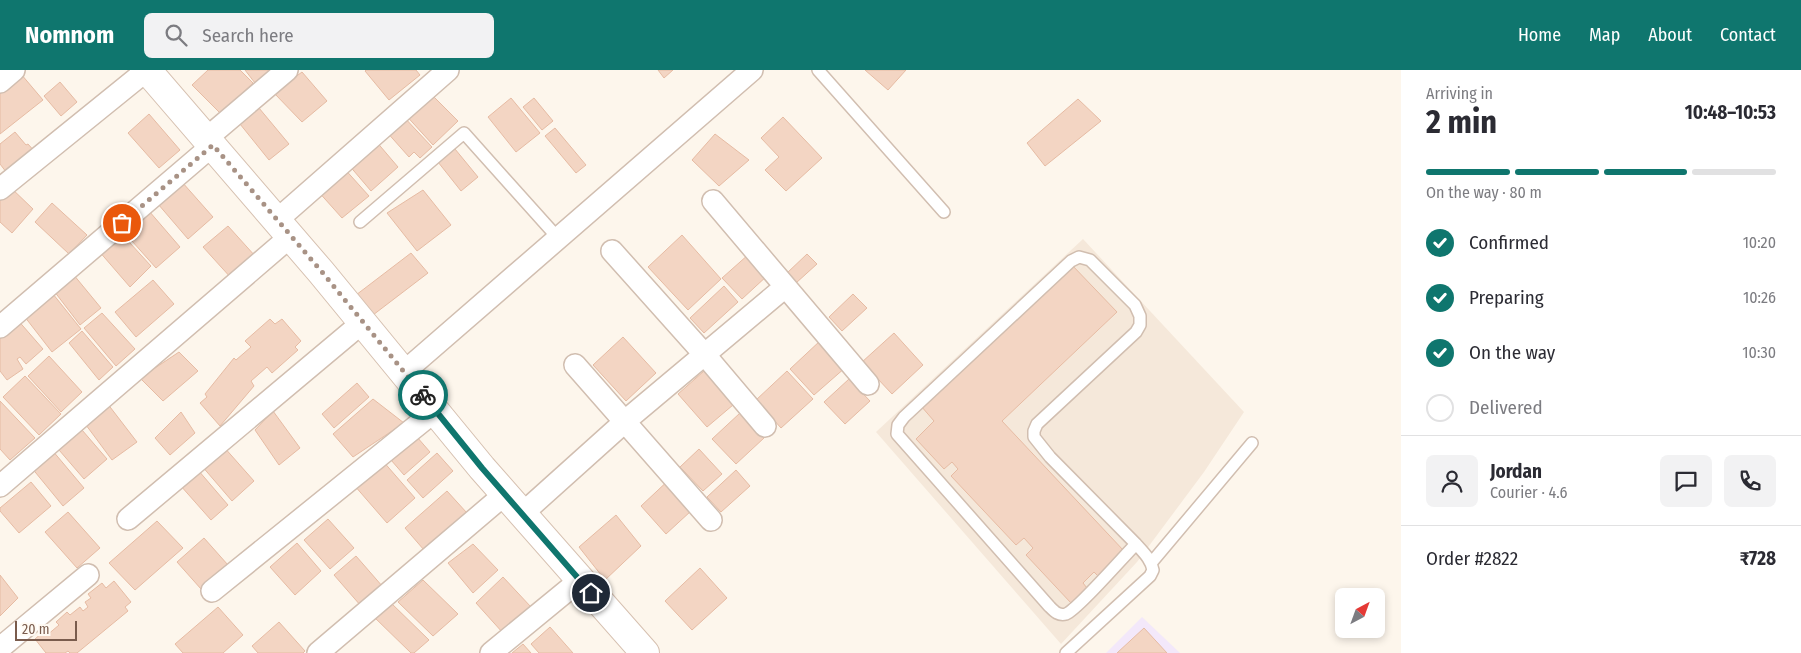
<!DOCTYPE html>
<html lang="en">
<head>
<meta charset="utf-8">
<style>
	body { margin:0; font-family:"Fira Sans Condensed",sans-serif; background:#f2f2f3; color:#2b2b33; height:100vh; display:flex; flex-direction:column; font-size:19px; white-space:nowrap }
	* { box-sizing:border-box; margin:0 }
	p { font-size:16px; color:#7c7c81 }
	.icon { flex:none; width:28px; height:28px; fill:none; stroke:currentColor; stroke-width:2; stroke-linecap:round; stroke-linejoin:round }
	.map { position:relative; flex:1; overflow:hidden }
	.drawer { display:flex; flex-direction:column; background:#fff; width:400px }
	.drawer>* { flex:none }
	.needle { width:32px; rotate:41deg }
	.controls { position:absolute; left:1335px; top:518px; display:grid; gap:10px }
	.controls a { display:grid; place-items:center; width:50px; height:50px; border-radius:8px; background:#fff; box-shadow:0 2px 8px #0003; font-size:25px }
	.scale { position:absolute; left:15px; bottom:12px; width:62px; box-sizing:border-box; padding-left:5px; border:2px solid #7a5c4d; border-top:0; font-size:14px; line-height:18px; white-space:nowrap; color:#7a5c4d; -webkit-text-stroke:4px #fffaf3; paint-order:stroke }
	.pin { position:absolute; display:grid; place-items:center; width:42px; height:42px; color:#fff; margin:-21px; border:2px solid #fff; border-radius:50%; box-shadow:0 1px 5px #0007 }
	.courier { position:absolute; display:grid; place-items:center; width:50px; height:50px; margin:-25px; border:4px solid #0f766e; border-radius:50%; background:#fff; color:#222; box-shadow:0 1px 6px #0007 }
	.summary em { font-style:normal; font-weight:700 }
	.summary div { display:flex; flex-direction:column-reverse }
	.summary { display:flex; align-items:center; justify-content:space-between; height:85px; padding:0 25px }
	h1 { font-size:32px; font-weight:700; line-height:38px }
	.bar { display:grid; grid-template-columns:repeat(4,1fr); gap:8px 5px; align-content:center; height:60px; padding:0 25px }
	.bar i { height:6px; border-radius:4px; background:#e1e1e2 }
	.bar .on { background:#0f766e }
	.bar p { grid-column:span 4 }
	.line { display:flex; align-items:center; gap:12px; padding:0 25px; border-top:1px solid #e1e1e2 }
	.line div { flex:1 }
	.round { display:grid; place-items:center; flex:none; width:52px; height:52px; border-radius:8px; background:#f2f2f3 }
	ol { padding:0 25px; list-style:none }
	li { display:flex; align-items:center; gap:15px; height:55px }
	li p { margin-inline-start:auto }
	li .icon { padding:5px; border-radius:50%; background:#0f766e; color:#fff; stroke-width:4 }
	li:last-child { color:#7c7c81 }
	li i { width:28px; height:28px; border:2px solid #e1e1e2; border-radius:50% }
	header { display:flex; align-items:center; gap:30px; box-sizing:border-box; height:70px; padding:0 25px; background:#0f766e; color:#fff }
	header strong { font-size:24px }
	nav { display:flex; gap:28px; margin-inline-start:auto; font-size:18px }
	.search { width:350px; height:45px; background:#f2f2f3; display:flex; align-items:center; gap:12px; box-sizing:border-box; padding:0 18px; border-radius:8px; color:#7c7c81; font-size:19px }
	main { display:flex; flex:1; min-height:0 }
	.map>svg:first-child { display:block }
	.residential { fill:#f5e8da }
	.education { fill:#f3e8fa }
	.building { fill:#f3d5c3; stroke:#e6bba3 }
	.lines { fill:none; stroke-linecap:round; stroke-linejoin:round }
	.lane-casing { stroke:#d1beb0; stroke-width:14 }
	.street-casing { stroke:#d1beb0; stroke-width:24 }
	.secondary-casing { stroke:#d6c0b0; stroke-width:30 }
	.lane { stroke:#fff; stroke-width:11 }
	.street { stroke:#fff; stroke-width:21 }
	.secondary { stroke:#fff; stroke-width:28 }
	.done { stroke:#a89285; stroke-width:5; stroke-dasharray:0 9 }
	.route { stroke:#0f766e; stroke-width:6 }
</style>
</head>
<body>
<header>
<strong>Nomnom</strong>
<div class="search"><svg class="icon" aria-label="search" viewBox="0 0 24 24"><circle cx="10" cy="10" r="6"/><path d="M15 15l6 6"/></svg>Search here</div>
<nav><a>Home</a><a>Map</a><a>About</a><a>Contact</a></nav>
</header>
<main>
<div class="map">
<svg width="1401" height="583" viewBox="0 0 1401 583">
	<rect width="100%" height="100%" fill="#fdf6ec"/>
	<!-- residential -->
	<path class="residential" d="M1083,169L1244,342L1204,402L1137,492L1061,574L876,362Z"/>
	<!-- education -->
	<path class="education" d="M1142,547L1180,583H1106Z"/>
	<!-- building -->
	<path class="building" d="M208,0H240L253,13L221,44L192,15Z
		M245,0H268L269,2L255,13Z
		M366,0H416L420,5L389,30L365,1Z
		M658,0H673L664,8Z
		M865,0H906L888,20Z
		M302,2L327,31L302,52L274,23Z
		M21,4L43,30L0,64V21Z
		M60,12L77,32L61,46L44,26Z
		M428,21L458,51L433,75L403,42Z
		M511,28L540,63L516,82L488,47Z
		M534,28L553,51L542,60L523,37Z
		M1078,29L1101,51L1045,96L1027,73Z
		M259,38L289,74L269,90L240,54Z
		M149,44L180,80L159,98L128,63Z
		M402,45L432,77L420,88L414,82L409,87L385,60Z
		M783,47L822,88L786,121L765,100L779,87L761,68Z
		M555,58L586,95L576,103L545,66Z
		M15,62L26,75L28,74L36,83L10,107L0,94V74Z
		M715,64L749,90L719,116L692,90Z
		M375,70L398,97L371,121L348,94Z
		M455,79L478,107L461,121L438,92Z
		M342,96L369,126L342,148L316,119Z
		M182,112L213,147L188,169L158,134Z
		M8,115L33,139L12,163L0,152V124Z
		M423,120L451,155L417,181L387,143Z
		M52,133L87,165L69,184L35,152Z
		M149,141L180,177L156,198L124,162Z
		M228,156L256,187L232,209L203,177Z
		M119,161L151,196L130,217L98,180Z
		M682,165L721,209L688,240L648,197Z
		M411,183L428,203L373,245L356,225Z
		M749,184L768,205L742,229L722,208Z
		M807,184L817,194L796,213L787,203Z
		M1071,194L1117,242L1002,351L1124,481L1099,507L1094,502L1083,513L1087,518L1071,533L1026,485L1033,478L1024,468L1016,475L951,406L958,399L952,392L944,399L916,369L934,351L921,336Z
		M73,204L101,238L80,255L54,221Z
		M153,210L174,234L136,267L115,242Z
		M724,216L738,232L704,263L690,248Z
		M49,219L81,259L52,282L21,242Z
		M853,224L867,238L842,261L829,247Z
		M102,243L135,279L116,296L84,258Z
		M16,248L43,279L26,294L20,287L17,289L23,299L7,310L0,301V262Z
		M270,249L275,254L282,249L301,271L295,277L298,280L272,303L267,297L251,311L254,316L220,356L200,333L207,327L205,324L234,288L236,290L251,277L245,271Z
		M82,261L113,297L99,310L69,273Z
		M894,263L923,295L892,324L862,292Z
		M623,267L656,303L626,331L593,295Z
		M821,270L846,297L814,325L790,299Z
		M179,282L198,301L163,331L140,308Z
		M49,286L82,322L61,342L28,306Z
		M704,301L733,335L707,357L678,324Z
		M787,301L813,329L781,358L756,330Z
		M25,306L61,344L39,365L3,327Z
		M849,309L870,331L845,354L824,332Z
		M357,313L369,327L334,358L322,344Z
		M373,329L404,353L353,387L333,364Z
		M0,331L35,368L10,390L0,379Z
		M107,333L137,372L112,390L83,351Z
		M273,341L300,378L279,395L255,360Z
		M181,342L195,363L170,385L155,368Z
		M740,343L764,368L736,394L712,369Z
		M76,353L107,389L84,409L53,373Z
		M417,367L430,382L404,405L391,390Z
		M223,376L254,411L232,431L201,395Z
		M699,379L722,404L703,421L680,397Z
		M52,380L84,418L63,436L31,397Z
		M437,383L453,401L423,428L407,410Z
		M382,390L415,428L387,453L354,415Z
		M198,400L228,435L211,450L180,415Z
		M736,400L750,416L721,442L707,427Z
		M672,407L691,441L666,464L641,436Z
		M31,412L51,436L19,463L0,441V438Z
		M447,421L467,443L424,480L405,458Z
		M68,442L100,478L77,498L45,462Z
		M616,445L641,476L605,510L579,477Z
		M328,449L354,478L330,499L304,470Z
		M157,451L183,478L135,520L109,493Z
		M204,468L228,495L201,519L177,492Z
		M297,473L321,501L295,525L270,497Z
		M473,474L498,500L473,523L448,493Z
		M356,486L383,517L361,536L334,505Z
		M700,498L727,528L692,560L665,531Z
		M0,505L18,528L0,546Z
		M503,507L531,537L503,563L476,533Z
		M423,510L458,544L433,566L398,532Z
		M114,511L131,532L125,537L128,541L77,583H70L68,581L65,583H46L35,569L43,562L46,566L59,555L56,552L67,542L70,545L80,537L83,541L88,537L85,532L91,528L88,524L102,513L106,518Z
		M389,531L429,570L414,583H411L373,546Z
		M218,537L243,565L223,583H183L175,574Z
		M279,552L305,581L303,583H258L252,576Z
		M550,557L573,583H539L531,574Z
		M1144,558L1167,583H1117Z
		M523,574L531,583H512Z"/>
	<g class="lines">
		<!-- lane casing -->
		<g class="lane-casing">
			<path id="lane" d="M818,0L944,142
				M360,152L464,63L558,168
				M1152,492L1252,373
				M1066,583L1150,506L1153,500C1151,489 1143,482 1136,474L1050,387L1034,367V361L1037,354L1136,262L1140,255V246L1135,235L1090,190L1079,187L1071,191L904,347L898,355L897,364L1049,536C1054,541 1058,546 1066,544C1077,540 1124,486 1136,474"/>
		</g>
		<!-- street casing -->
		<g class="street-casing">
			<path id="street" d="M0,12L14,0
				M207,68L287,0
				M0,119L147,0
				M713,131L868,314
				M277,150L448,0
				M612,181L705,285L765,356
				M0,257L213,75
				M575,295L711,450
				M404,302L752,0
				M0,416L291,166
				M522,444L630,347L785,217
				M128,449L363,252
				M212,521L435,341
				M0,578L88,505
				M318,583L505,424
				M491,583L580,510"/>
		</g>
		<!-- secondary casing -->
		<g class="secondary-casing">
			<path id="secondary" d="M147,0L321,202L482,398L645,583"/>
		</g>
		<!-- lane -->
		<use href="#lane" class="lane"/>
		<!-- street -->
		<use href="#street" class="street"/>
		<!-- secondary -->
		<use href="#secondary" class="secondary"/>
	</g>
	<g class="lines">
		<!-- done -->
		<path class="done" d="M122,153L213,75L322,202L423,325"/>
		<!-- route -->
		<path class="route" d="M423,325L482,398L591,523"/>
	</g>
</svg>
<div class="controls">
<a><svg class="needle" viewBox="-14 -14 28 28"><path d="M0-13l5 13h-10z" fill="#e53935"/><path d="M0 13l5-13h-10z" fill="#7c7c81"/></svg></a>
</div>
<div class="scale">20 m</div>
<div class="pin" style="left:122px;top:153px;background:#ea580c"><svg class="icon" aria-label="bag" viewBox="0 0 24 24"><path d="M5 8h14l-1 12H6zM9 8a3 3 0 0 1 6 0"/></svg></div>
<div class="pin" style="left:591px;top:523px;background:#1f2937"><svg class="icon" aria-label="home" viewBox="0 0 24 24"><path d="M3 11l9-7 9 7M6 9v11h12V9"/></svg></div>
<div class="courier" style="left:423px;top:325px"><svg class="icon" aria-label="bike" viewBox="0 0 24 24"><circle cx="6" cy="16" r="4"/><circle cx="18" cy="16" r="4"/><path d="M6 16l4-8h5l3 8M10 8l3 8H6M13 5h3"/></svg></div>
</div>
<section class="drawer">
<div class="summary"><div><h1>2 min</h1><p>Arriving in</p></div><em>10:48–10:53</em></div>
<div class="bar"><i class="on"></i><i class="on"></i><i class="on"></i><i></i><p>On the way · 80 m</p></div>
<ol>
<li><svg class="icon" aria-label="check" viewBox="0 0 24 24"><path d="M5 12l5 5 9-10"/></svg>Confirmed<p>10:20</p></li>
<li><svg class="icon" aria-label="check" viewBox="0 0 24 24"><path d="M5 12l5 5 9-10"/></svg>Preparing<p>10:26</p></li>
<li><svg class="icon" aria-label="check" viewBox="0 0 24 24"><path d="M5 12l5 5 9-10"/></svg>On the way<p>10:30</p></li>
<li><i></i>Delivered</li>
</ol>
<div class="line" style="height:90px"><a class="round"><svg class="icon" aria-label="person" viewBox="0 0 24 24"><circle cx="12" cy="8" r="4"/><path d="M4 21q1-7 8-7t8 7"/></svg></a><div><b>Jordan</b><p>Courier · 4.6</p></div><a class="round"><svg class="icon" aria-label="chat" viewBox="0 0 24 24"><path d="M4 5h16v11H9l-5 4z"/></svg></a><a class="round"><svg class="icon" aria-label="phone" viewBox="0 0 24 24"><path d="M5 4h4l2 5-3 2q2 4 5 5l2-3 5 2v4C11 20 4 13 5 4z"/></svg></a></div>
<div class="line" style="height:65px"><div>Order #2822</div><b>₹728</b></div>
</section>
</main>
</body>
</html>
